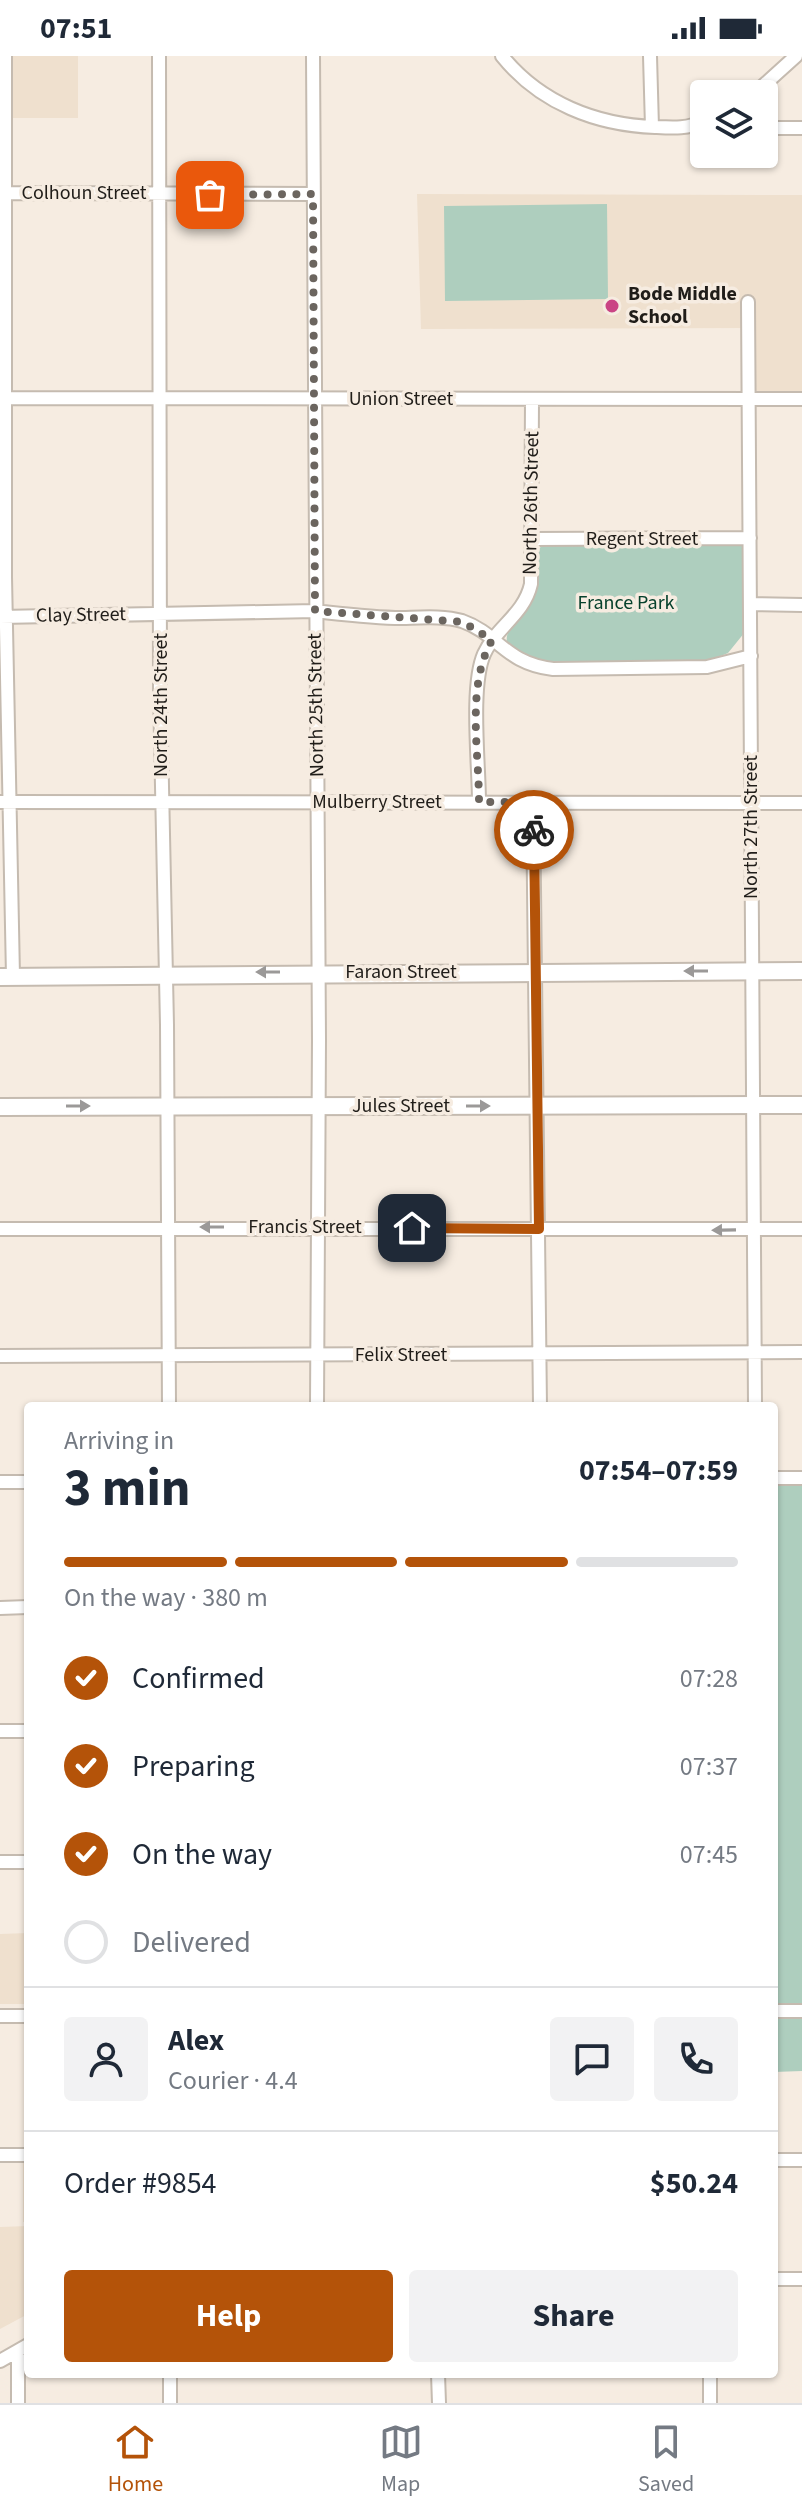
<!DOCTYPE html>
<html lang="en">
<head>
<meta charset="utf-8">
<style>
	body { margin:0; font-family:"Source Sans 3",sans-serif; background:#f2f2f3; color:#1f2937; height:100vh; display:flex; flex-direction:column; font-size:30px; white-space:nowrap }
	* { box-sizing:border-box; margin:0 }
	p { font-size:26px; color:#747a83 }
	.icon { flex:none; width:44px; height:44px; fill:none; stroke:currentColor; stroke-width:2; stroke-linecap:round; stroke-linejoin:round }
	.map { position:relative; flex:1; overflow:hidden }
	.details { position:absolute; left:24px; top:1346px; width:754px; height:976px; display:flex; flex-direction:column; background:#fff; border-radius:8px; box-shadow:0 2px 6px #0004 }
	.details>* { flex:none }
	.buttons { position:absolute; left:690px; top:24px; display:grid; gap:16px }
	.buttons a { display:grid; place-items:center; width:88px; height:88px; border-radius:8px; background:#fff; box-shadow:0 2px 6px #0004; font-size:40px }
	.pin { position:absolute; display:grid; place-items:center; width:68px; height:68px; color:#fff; margin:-34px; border-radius:16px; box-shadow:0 4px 12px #0006 }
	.courier { position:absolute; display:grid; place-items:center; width:80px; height:80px; margin:-40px; border:6px solid #b45309; border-radius:50%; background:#fff; color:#222; box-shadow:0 2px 10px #0007 }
	.overview em { font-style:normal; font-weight:700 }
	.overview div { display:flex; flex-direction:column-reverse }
	.overview { display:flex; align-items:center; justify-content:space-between; height:136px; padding:0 40px }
	h1 { font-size:52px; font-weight:700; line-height:60px }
	.bar { display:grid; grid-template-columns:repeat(4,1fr); gap:12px 8px; align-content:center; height:96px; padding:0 40px }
	.bar i { height:10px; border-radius:6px; background:#e0e1e3 }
	.bar .selected { background:#b45309 }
	.bar p { grid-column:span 4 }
	.line { display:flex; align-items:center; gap:20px; padding:0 40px; border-top:2px solid #e0e1e3 }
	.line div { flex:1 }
	.round { display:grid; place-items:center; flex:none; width:84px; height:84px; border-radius:8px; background:#f2f2f3 }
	ol { padding:0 40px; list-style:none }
	li { display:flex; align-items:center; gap:24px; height:88px }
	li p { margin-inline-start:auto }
	li .icon { padding:8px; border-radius:50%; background:#b45309; color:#fff; stroke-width:4 }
	li:last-child { color:#747a83 }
	li i { width:44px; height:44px; border:4px solid #e0e1e3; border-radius:50% }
	.action { display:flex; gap:16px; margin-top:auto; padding:16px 40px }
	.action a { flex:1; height:92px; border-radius:8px; background:#b45309; color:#fff; font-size:32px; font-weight:700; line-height:92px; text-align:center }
	.action a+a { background:#f2f2f3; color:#1f2937 }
	.status { display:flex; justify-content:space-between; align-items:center; height:56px; padding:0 40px; background:#fff; direction:ltr }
	.status svg { height:22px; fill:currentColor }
	.tab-bar { display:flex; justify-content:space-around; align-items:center; height:112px; border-top:2px solid #e0e1e3; background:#fff; font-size:22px; color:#747a83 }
	.tab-bar a { display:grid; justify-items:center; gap:4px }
	.tab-bar .selected { color:#b45309 }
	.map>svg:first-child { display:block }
	.built { fill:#efe0ce }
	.green { fill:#aecebe }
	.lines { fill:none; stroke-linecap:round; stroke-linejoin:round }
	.minor-casing { stroke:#c5bbb0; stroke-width:16 }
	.major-casing { stroke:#c5bbb0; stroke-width:20 }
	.minor { stroke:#fff; stroke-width:12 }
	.major { stroke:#fff; stroke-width:16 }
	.oneway { fill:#9b9998 }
	.done { stroke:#6b655f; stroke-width:8; stroke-dasharray:0 14.4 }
	.route { stroke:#b45309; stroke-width:10 }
	.poi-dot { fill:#ca4484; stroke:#f6ece1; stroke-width:3 }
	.labels { text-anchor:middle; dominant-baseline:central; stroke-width:7; stroke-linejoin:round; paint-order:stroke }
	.street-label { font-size:20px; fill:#201d19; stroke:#f6ece1 }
	.poi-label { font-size:20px; font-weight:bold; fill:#201d19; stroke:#f6ece1; text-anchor:start }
	.park-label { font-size:20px; fill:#06412c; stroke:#f6ece1 }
</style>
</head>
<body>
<div class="status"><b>07:51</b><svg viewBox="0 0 49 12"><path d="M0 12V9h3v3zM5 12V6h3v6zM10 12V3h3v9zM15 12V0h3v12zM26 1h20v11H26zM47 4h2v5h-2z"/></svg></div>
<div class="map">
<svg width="802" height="2347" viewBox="0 0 802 2347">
	<rect width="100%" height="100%" fill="#f6ece1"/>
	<!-- built -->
	<path class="built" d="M9,0H78V62H10Z
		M417,138L802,139V340L756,336L753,272L421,273Z
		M0,569L3,575L0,741Z
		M28,1877V1948H0V1878Z
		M23,2104H28V2166H23Z
		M28,2170V2258L0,2273V2171Z"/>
	<!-- green -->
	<path class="green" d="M607,148L608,243L445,245L444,150Z
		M546,487L744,489L745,576L728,597L711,604L538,606L508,591C502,573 518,566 526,552C535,538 534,511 537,494Z
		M774,1429H802V1947H774Z
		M774,1963H802V2015L774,2016Z"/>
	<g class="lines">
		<!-- minor casing -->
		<g class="minor-casing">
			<path id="minor" d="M5,0V521L13,920
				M159,0L160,635L167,969L169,1350
				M313,0L319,984L317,1350
				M502,0C540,47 596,69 655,71C674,72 687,73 704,65
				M650,0L652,71
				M754,38L796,0
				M764,72H802
				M0,137L313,138
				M748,246L755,1350
				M0,342L802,343
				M533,483L750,482
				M751,548L802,549
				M0,561L315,555C341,558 368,561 395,562C416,562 442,559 462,565C499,578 504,607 553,613L707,611L751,600
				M0,746L802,747
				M479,746C479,709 470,630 484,598C496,571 524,559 531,528L532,344
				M533,746L540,1350
				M0,1173H802
				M0,1300L802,1296
				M774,1422H802
				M0,1426H28
				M0,1552L28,1551
				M0,1675H28
				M0,1806H28
				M774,1955H802
				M0,1960H28
				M0,2099H28
				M774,2104H802
				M774,2223H802
				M18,2295V2347
				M0,2305L28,2289
				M170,2318V2347
				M438,2318L439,2347
				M710,2347V2318"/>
		</g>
		<!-- major casing -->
		<g class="major-casing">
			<path id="major" d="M0,921L802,915
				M0,1051L802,1049"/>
		</g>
		<!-- minor -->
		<use href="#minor" class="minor"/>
		<!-- major -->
		<use href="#major" class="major"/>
	</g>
	<!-- one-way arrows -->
	<defs><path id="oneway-solid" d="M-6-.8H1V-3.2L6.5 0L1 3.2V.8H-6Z" transform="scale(2)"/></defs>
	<g class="oneway">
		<use href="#oneway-solid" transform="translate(696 915) rotate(180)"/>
		<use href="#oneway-solid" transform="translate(268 916) rotate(180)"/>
		<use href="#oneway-solid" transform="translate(78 1050)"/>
		<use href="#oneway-solid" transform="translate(478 1050)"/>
		<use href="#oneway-solid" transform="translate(212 1171) rotate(180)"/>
		<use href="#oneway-solid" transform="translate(724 1174) rotate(179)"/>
	</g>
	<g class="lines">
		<!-- done -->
		<path class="done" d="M210,139L313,138L315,555L463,566L492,584C466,630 479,695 479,746H533L534,774"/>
		<!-- route -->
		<path class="route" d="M412,1172L539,1173L534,774"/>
	</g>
	<!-- markers -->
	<circle class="poi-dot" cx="612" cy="250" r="8"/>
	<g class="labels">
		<!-- street labels -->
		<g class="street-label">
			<text x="84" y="137">Colhoun Street</text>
			<text x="401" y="343">Union Street</text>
			<text transform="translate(531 447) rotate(-89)">North 26th Street</text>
			<text x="642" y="483">Regent Street</text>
			<text transform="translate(81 559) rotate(-1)">Clay Street</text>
			<text transform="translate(161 649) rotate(-90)">North 24th Street</text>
			<text transform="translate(316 649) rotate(-91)">North 25th Street</text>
			<text x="377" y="746">Mulberry Street</text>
			<text transform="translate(751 771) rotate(-90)">North 27th Street</text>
			<text x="401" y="916">Faraon Street</text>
			<text x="401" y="1050">Jules Street</text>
			<text x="305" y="1171">Francis Street</text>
			<text x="401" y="1299">Felix Street</text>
		</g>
		<!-- poi labels -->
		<g class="poi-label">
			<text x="628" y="238">Bode Middle<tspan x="628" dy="23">School</tspan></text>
		</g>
		<!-- park labels -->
		<g class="park-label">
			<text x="626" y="547">France Park</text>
		</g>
	</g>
</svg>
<div class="buttons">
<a><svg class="icon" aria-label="layers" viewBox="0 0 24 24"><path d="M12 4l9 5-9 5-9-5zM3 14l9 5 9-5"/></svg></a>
</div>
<div class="pin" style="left:210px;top:139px;background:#ea580c"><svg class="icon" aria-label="bag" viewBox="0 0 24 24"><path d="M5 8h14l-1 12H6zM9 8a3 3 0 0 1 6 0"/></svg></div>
<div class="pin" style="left:412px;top:1172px;background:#1f2937"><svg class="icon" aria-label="home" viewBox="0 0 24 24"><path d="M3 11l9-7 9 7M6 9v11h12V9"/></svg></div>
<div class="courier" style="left:534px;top:774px"><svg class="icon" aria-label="bike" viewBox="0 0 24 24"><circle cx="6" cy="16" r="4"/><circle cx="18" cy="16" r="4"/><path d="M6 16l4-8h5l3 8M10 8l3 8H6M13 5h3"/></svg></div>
<section class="details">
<div class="overview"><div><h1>3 min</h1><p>Arriving in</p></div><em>07:54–07:59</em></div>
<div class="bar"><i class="selected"></i><i class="selected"></i><i class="selected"></i><i></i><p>On the way · 380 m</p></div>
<ol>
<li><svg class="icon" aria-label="check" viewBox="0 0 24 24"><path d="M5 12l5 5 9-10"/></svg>Confirmed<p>07:28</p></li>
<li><svg class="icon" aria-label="check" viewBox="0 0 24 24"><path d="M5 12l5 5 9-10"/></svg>Preparing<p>07:37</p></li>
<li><svg class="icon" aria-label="check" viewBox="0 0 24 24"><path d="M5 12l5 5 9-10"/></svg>On the way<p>07:45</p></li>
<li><i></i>Delivered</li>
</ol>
<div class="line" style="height:144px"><a class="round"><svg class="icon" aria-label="person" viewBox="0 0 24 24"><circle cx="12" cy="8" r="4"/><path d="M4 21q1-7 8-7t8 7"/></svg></a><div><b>Alex</b><p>Courier · 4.4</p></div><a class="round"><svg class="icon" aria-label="chat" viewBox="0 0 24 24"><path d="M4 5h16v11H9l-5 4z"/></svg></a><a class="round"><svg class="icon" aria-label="phone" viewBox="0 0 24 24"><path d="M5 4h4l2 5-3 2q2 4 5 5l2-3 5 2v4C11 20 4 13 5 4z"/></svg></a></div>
<div class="line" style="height:104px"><div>Order #9854</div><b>$50.24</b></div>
<div class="action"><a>Help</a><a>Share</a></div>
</section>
</div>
<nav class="tab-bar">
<a class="selected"><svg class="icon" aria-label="home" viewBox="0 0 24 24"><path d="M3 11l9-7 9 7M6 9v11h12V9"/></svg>Home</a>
<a><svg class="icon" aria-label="map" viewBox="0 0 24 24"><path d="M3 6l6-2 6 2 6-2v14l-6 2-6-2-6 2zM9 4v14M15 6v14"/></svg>Map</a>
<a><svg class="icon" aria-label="saved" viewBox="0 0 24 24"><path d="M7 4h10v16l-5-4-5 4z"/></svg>Saved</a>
</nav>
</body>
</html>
